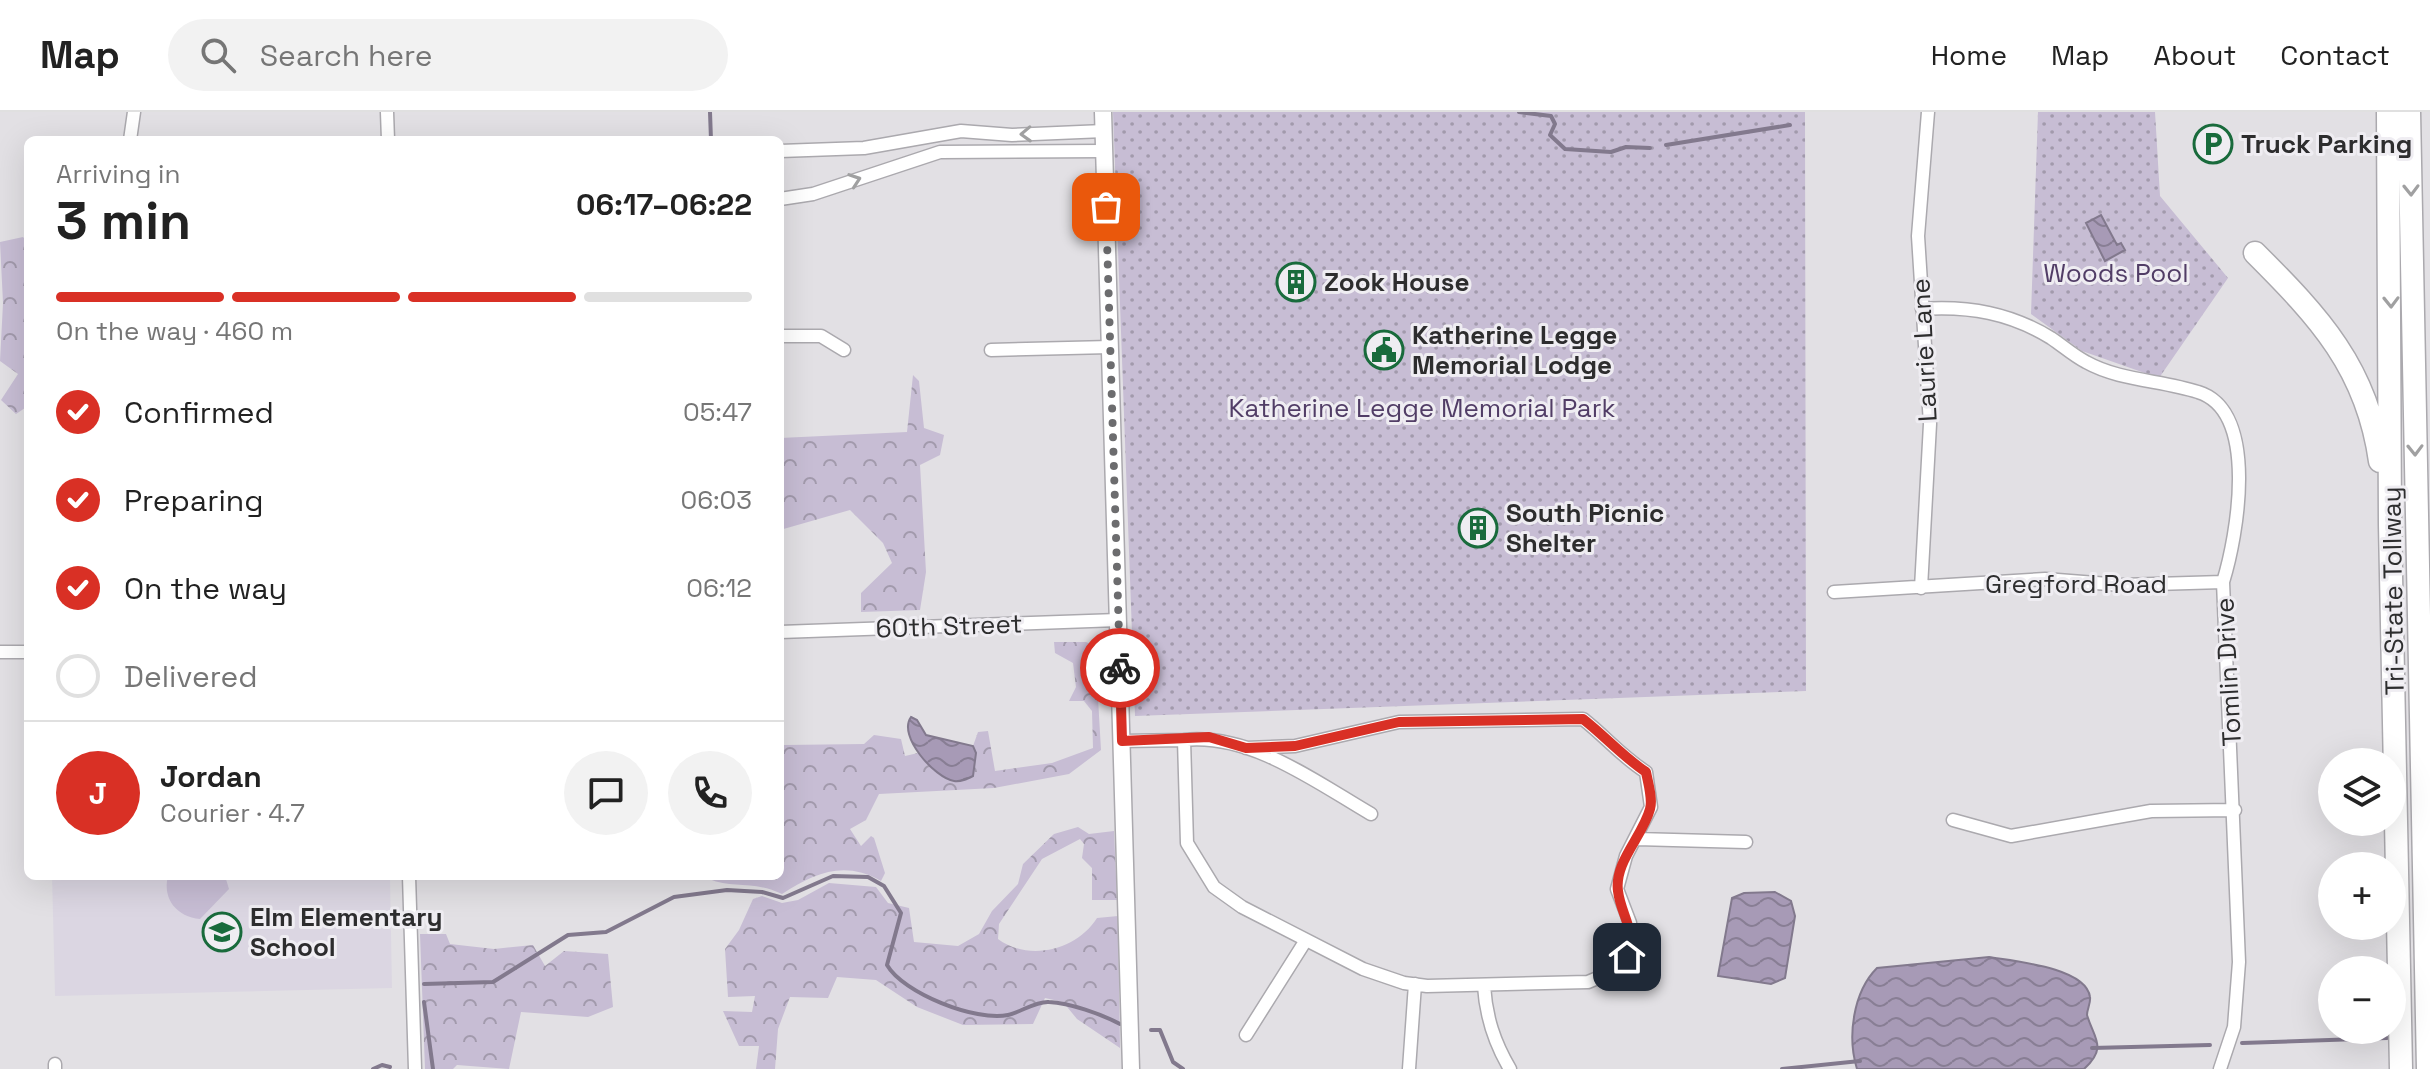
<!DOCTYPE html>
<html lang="en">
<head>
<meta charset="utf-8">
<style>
	body { margin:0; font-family:"Space Grotesk",sans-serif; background:#f2f2f2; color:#222; height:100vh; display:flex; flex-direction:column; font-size:30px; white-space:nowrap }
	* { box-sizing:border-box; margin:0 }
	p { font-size:26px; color:#767676 }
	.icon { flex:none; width:44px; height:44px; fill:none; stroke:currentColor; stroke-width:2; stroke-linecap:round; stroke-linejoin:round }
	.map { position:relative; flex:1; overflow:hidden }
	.details { position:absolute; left:24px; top:24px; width:760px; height:744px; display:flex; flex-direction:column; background:#fff; border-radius:12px; box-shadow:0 8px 32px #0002 }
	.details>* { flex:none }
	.buttons { position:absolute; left:2318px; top:636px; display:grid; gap:16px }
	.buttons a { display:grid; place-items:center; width:88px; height:88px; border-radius:50%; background:#fff; box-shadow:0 8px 32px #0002; font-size:40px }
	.pin { position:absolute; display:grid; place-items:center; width:68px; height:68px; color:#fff; margin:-34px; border-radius:16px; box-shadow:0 4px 12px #0006 }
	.courier { position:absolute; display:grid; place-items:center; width:80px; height:80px; margin:-40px; border:6px solid #d93025; border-radius:50%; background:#fff; color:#222; box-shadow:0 2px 10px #0007 }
	.head em { font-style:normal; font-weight:700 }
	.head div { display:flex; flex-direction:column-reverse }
	.head { display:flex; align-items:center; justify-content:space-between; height:136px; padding:0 32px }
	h1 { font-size:52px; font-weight:700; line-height:60px }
	.bar { display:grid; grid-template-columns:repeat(4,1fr); gap:12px 8px; align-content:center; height:96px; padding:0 32px }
	.bar i { height:10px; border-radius:6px; background:#e0e0e0 }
	.bar .current { background:#d93025 }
	.bar p { grid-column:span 4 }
	.line { display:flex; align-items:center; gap:20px; padding:0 32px; border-top:2px solid #e0e0e0 }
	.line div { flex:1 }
	.round { display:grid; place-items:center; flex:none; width:84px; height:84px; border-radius:42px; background:#f2f2f2 }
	ol { padding:0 32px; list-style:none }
	li { display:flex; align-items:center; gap:24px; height:88px }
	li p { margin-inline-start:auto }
	li .icon { padding:8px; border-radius:50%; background:#d93025; color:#fff; stroke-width:4 }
	li:last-child { color:#767676 }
	li i { width:44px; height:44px; border:4px solid #e0e0e0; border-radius:50% }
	header { display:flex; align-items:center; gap:48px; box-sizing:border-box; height:112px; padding:0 40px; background:#fff; border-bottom:2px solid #e0e0e0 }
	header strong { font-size:38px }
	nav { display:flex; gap:44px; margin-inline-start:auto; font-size:28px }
	.search { width:560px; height:72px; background:#f2f2f2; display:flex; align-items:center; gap:20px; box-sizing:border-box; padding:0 28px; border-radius:44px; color:#767676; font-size:30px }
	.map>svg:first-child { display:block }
	.built { fill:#dbd6e2 }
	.grass { fill:#c7bdd4 }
	.forest { fill:url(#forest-crowns) }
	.park { fill:url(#park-dots) }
	.water { fill:url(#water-waves); stroke:#82798d; stroke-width:2 }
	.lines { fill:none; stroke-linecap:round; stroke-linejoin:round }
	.stream { stroke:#82798d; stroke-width:4 }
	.street-casing { stroke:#aba9ae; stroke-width:15 }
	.secondary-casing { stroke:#aba9ae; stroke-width:19 }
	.highway-casing { stroke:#aba9ae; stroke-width:25 }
	.street { stroke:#fff; stroke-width:12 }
	.secondary { stroke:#fff; stroke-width:16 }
	.highway { stroke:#fff; stroke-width:22 }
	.oneway { stroke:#a0a0a1 }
	.done { stroke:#6c6c6e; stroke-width:8; stroke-dasharray:0 14.4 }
	.route { stroke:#d93025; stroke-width:10 }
	.labels { text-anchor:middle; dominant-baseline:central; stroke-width:6; stroke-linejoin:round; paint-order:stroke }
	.poi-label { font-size:26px; font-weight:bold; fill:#2d2d2e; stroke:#efedf2; text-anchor:start }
	.park-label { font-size:26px; fill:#513d66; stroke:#efedf2 }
	.street-label { font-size:26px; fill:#2d2d2e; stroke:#efedf2 }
</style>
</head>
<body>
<header>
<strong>Map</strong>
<div class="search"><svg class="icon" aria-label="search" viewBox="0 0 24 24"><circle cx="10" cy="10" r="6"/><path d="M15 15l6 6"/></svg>Search here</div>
<nav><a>Home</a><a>Map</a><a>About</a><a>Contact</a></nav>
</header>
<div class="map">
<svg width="2430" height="957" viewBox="0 0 2430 957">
	<defs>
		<pattern id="forest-crowns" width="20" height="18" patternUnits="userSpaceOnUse" patternTransform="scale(2)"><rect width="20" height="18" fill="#c7bdd4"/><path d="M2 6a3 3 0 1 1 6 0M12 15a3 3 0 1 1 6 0" fill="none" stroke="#a29aac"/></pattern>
		<pattern id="park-dots" width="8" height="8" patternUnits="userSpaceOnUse" patternTransform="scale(2)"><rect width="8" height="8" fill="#c7bdd4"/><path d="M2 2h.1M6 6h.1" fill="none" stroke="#a29aac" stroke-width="1.8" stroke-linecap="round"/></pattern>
		<pattern id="water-waves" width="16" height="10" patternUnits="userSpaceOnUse" patternTransform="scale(2)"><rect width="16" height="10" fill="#a79ab6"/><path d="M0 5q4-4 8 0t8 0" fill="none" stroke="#887e94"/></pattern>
	</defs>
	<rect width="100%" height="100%" fill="#e2e0e4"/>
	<!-- built -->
	<path class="built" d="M52,764H390L392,876L55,884Z"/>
	<!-- grass -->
	<path class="grass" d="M168,764H225L229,777L200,807C177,805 162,787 168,764Z"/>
	<!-- forest -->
	<path class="forest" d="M23,125L28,131V294L16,302L1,288L18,262L0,249L3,191L0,130Z
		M913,263L919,269L924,316L944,323L940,343L920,353L926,460L920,498L861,500V481L892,451L883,431L850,398L780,418V326L907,320Z
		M1054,530H1086L1095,534L1101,638L1069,662L994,676L879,682L866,708L850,717L861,734L871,724L874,726L885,761L881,769C844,748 815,761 782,782C753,768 733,777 709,767L780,764V626L784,633L864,632L874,623L901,627L905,644L918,641L941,664L976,642L973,634L978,620L988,619L995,659L1052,651L1093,636L1092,599L1084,589H1069L1076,575L1073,551L1055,541Z
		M1078,715L1089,722L1114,719L1117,788H1092V756L1082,746L1084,732L1080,727L1042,747L999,812L998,827C1029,850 1077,838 1097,806L1118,804L1120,936L1077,907L1063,890L1045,886L1033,912L963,913L917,895L876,868L837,865L828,886L790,885L778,917L775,957H756L759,934H739L723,899L752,900L755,884L728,885L725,837L739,818L753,787L762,784L782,791L798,788L829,771L876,775L888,791L909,796L914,830L958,834L979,822L992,799L1018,772L1023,752L1054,722Z
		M420,822H446L450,832L494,837L533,833L545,854L564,839L608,842L613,895L588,905L521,900L509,957L457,953L453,957H425Z"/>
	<!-- park -->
	<path class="park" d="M1113,0H1805L1806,579L1135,604Z
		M2038,0H2155L2160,84L2228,166L2159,266L2082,239L2031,202Z"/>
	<!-- water -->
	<path class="water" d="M2101,103L2117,133L2121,131L2125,138L2105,149L2086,111Z
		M911,605L917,608L926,623L973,634L976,641L973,664C967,667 961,670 954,669C935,666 897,624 911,605Z
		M1775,780L1791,789L1795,804L1785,866L1771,872L1718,864L1732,786L1744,781Z
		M1989,845C2012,849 2086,855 2090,885C2091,891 2087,897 2087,903C2094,927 2108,935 2084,957H1857C1847,925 1853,880 1877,856Z"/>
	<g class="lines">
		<!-- stream -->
		<path class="stream" d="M710,0L711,28
			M1519,0L1551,4L1555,12L1550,23L1565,37L1611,40L1626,35L1650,36
			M1666,33L1790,13
			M424,872L493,870L568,823L606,820L674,785L727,778L762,780L783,786L833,764L868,765L884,774L901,801L887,853C903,881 976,910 1008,903C1021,900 1036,889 1049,890C1070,891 1101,902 1120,912
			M424,890L433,957
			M1151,918H1160L1173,950L1183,957
			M2242,931L2387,926
			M2092,936L2210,933
			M373,957L382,953L390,955
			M1782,957L1860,949"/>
		<!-- street casing -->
		<g class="street-casing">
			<path id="street" d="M387,0L388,28
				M130,28L134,0
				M780,39L864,36L961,19L1012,23L1104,19
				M780,87L813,82L940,40L1104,39
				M1922,197C1970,194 2010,201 2051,226C2063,234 2074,244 2086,250C2120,269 2162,268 2198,280C2260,299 2237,425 2223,470L2239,850L2234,915L2220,957
				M780,224H821L844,238
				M991,238L1110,235
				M1921,476L1930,312L1918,124L1928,0
				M1834,480L2045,467L2121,473L2223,470
				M780,520L1118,508
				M0,540H28
				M1184,628C1251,621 1316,670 1371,702
				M1122,629L1184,628L1187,731L1214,775L1242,795L1363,857L1404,871L1427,874L1588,870L1619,857L1632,830L1630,811L1617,777L1626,744L1651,695L1646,660C1621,644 1606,625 1583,607L1399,610L1295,634L1246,636
				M1953,708L2011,724L2151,699L2235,698
				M1637,727L1746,730
				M409,764L415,957
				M1484,874C1486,905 1494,930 1510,957
				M1246,923L1306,828
				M55,957V952
				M1409,957L1415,872"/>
		</g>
		<!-- secondary casing -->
		<g class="secondary-casing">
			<path id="secondary" d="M1103,0L1131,957"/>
		</g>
		<!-- highway casing -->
		<g class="highway-casing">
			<path id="highway" d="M2388,0L2390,413L2401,957
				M2409,0L2428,957
				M2255,141C2319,205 2367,256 2380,349"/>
		</g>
		<!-- street -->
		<use href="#street" class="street"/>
		<!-- secondary -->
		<use href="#secondary" class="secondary"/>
		<!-- highway -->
		<use href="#highway" class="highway"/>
	</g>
	<!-- one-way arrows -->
	<defs><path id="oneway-chevron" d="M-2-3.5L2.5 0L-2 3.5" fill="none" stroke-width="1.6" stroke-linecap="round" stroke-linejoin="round" transform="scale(2)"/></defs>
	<g class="oneway">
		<use href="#oneway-chevron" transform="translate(1026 22) rotate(178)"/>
		<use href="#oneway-chevron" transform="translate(855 68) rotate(-19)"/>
		<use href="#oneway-chevron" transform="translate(2411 78) rotate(89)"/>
		<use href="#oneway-chevron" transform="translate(2391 190) rotate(89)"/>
		<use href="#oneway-chevron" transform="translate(2415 338) rotate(89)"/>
	</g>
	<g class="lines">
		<!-- done -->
		<path class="done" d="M1106,95L1120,556"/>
		<!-- route -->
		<path class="route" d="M1120,556L1122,629L1209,625L1246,636L1295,634L1399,610L1583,607C1606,625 1622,644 1646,660C1648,671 1653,687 1650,697C1643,724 1614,750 1618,779C1621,804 1637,818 1627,845"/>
	</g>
	<!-- icons -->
	<defs>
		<g id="parking-ring" transform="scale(2)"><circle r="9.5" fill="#efedf2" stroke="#196b3c" stroke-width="1.5"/><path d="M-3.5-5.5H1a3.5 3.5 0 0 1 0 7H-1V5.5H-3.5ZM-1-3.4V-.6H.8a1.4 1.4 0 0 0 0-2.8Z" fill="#196b3c"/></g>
		<g id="building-ring" transform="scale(2)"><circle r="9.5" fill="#efedf2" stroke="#196b3c" stroke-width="1.5"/><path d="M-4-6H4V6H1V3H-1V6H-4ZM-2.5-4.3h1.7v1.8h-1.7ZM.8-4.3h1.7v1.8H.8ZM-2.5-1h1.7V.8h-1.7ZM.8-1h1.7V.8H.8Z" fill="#196b3c"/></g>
		<g id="civic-ring" transform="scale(2)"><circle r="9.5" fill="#efedf2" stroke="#196b3c" stroke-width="1.5"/><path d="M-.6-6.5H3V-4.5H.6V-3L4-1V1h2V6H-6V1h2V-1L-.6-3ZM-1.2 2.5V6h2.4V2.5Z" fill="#196b3c"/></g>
		<g id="school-ring" transform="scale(2)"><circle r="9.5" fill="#efedf2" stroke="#196b3c" stroke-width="1.5"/><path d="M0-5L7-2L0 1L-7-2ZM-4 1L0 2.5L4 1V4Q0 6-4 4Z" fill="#196b3c"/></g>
	</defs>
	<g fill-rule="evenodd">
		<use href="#parking-ring" x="2213" y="32"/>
		<use href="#building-ring" x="1296" y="170"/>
		<use href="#civic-ring" x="1384" y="238"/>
		<use href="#building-ring" x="1478" y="416"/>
		<use href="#school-ring" x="222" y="820"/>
	</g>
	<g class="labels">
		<!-- poi labels -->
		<g class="poi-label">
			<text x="2241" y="32">Truck Parking</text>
			<text x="1324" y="170">Zook House</text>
			<text x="1412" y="223">Katherine Legge<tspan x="1412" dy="30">Memorial Lodge</tspan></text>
			<text x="1506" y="401">South Picnic<tspan x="1506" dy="30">Shelter</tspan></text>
			<text x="250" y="805">Elm Elementary<tspan x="250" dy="30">School</tspan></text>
		</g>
		<!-- park labels -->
		<g class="park-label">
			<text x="2116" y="161">Woods Pool</text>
			<text x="1422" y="296">Katherine Legge Memorial Park</text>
		</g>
		<!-- street labels -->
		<g class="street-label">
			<text transform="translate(1924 238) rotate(-93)">Laurie Lane</text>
			<text x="2076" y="472">Gregford Road</text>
			<text transform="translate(2393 479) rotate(-91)">Tri-State Tollway</text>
			<text transform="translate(949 514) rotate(-2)">60th Street</text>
			<text transform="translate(2228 560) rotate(-93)">Tomlin Drive</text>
		</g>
	</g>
</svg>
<div class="buttons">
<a><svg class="icon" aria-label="layers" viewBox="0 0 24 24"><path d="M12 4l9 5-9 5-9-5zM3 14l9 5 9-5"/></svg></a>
<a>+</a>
<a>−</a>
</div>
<div class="pin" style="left:1106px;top:95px;background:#ea580c"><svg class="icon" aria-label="bag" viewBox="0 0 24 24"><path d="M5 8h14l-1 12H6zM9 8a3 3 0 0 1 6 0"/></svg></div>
<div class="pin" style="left:1627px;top:845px;background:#1f2937"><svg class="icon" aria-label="home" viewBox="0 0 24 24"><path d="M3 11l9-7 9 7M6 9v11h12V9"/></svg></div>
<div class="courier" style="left:1120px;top:556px"><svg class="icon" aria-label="bike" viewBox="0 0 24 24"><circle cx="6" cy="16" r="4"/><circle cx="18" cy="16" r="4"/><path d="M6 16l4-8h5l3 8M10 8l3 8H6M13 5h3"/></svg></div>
<section class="details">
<div class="head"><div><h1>3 min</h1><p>Arriving in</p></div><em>06:17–06:22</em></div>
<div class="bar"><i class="current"></i><i class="current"></i><i class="current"></i><i></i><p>On the way · 460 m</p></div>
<ol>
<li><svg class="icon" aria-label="check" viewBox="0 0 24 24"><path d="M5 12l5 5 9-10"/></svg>Confirmed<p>05:47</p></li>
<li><svg class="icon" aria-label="check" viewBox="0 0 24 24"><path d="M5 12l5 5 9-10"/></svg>Preparing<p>06:03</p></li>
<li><svg class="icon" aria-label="check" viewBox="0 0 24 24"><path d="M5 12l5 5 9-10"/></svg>On the way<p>06:12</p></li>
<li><i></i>Delivered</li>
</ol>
<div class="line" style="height:144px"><b class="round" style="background:#d93025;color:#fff">J</b><div><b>Jordan</b><p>Courier · 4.7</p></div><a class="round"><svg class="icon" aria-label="chat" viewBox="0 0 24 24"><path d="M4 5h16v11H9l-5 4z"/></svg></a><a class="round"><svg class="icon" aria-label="phone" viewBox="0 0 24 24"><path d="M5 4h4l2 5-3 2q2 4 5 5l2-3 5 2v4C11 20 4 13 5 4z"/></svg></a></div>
</section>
</div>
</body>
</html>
